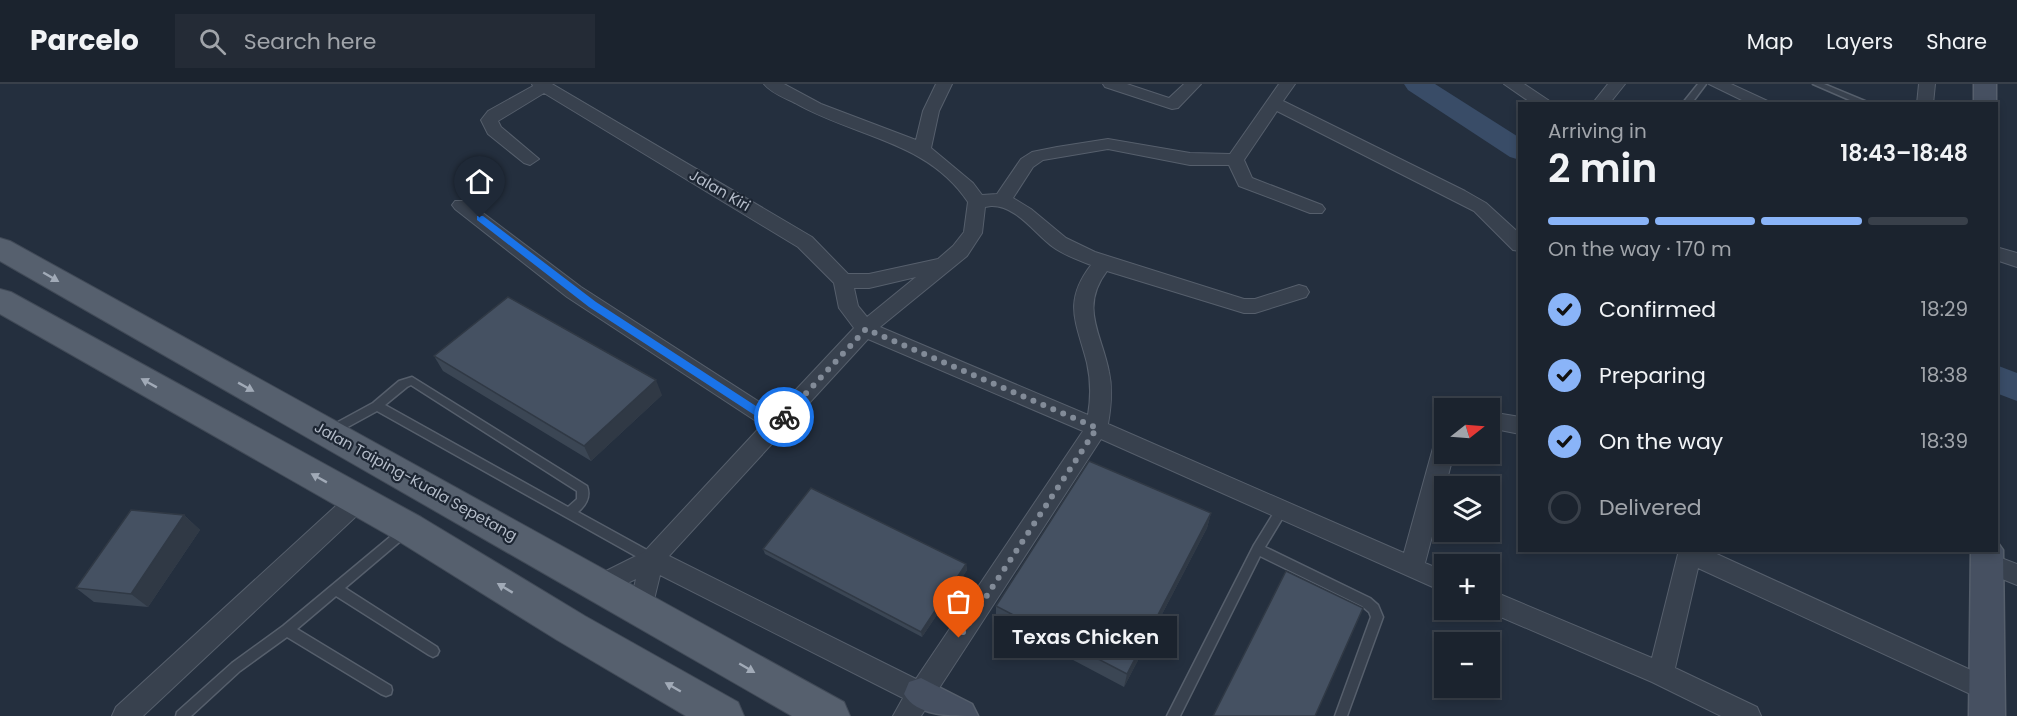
<!DOCTYPE html>
<html lang="en">
<head>
<meta charset="utf-8">
<style>
	body { margin:0; font-family:Poppins,sans-serif; background:#242b36; color:#f1f3f6; height:100vh; display:flex; flex-direction:column; font-size:22px; white-space:nowrap }
	* { box-sizing:border-box; margin:0 }
	p { font-size:20px; color:#a0a4aa }
	.icon { flex:none; width:33px; height:33px; fill:none; stroke:currentColor; stroke-width:2; stroke-linecap:round; stroke-linejoin:round }
	.map { position:relative; flex:1; overflow:hidden }
	.details { position:absolute; left:1518px; top:18px; width:480px; height:450px; display:flex; flex-direction:column; background:#1b232e; border-radius:0px; box-shadow:0 3px 9px #0003,0 0 0 2px #39404a }
	.details>* { flex:none }
	.needle { width:39px; rotate:73deg }
	.tools { position:absolute; left:1434px; top:314px; display:grid; gap:12px }
	.tools a { display:grid; place-items:center; width:66px; height:66px; border-radius:0px; background:#1b232e; box-shadow:0 3px 9px #0003,0 0 0 2px #39404a; font-size:30px }
	.pin { position:absolute; display:grid; place-items:center; width:51px; height:51px; color:#fff; margin:-62px -26px; border-radius:50% 50% 50% 0; rotate:-45deg; box-shadow:0 0 6px #0007 }
	.pin .icon { rotate:45deg }
	.courier { position:absolute; display:grid; place-items:center; width:60px; height:60px; margin:-30px; border:4px solid #1a73e8; border-radius:50%; background:#fff; color:#222; box-shadow:0 2px 8px #0007 }
	.bubble { position:absolute; height:42px; border-radius:0px; background:#1b232e; box-shadow:0 3px 9px #0003,0 0 0 2px #39404a; font-size:20px; font-weight:600; line-height:42px; text-align:center }
	.headline em { font-style:normal; font-weight:600 }
	.headline div { display:flex; flex-direction:column-reverse }
	.headline { display:flex; align-items:center; justify-content:space-between; height:102px; padding:0 30px }
	h1 { font-size:39px; font-weight:600; line-height:45px }
	.bar { display:grid; grid-template-columns:repeat(4,1fr); gap:9px 6px; align-content:center; height:72px; padding:0 30px }
	.bar i { height:8px; border-radius:4px; background:#39404a }
	.bar .current { background:#8ab4f8 }
	.bar p { grid-column:span 4 }
	ol { padding:0 30px; list-style:none }
	li { display:flex; align-items:center; gap:18px; height:66px }
	li p { margin-inline-start:auto }
	li .icon { padding:6px; border-radius:50%; background:#8ab4f8; color:#111; stroke-width:4 }
	li:last-child { color:#a0a4aa }
	li i { width:33px; height:33px; border:3px solid #39404a; border-radius:50% }
	header { display:flex; align-items:center; gap:36px; box-sizing:border-box; height:84px; padding:0 30px; background:#1b232e; border-bottom:2px solid #39404a }
	header strong { font-size:28px }
	nav { display:flex; gap:33px; margin-inline-start:auto; font-size:21px }
	.search { width:420px; height:54px; background:#242b36; display:flex; align-items:center; gap:15px; box-sizing:border-box; padding:0 21px; border-radius:0px; color:#a0a4aa; font-size:22px }
	.map>svg:first-child { display:block }
	.lines { fill:none; stroke-linecap:round; stroke-linejoin:round }
	.river { fill:#394c67; fill-rule:evenodd }
	.lane-casing { stroke:#565f6c; stroke-width:3 }
	.street-casing { stroke:#565f6c; stroke-width:2 }
	.secondary-casing { stroke:#565f6c; stroke-width:3 }
	.primary-casing { stroke:#414a57; stroke-width:2 }
	.lane { fill:#38414e; fill-rule:evenodd }
	.street { fill:#38414e; fill-rule:evenodd }
	.secondary { fill:#465061; fill-rule:evenodd }
	.primary { fill:#56606e; fill-rule:evenodd }
	.wall { fill:#3b4654 }
	.shaded-wall { fill:#303945 }
	.building { fill:#455162; stroke:#303945; stroke-width:1.5 }
	.oneway { fill:#a1aab7 }
	.route { fill:#1a73e8 }
	.done { stroke:#828b98; stroke-width:6; stroke-dasharray:0 10.8 }
	.labels { text-anchor:middle; dominant-baseline:central; stroke-width:4.5; stroke-linejoin:round; paint-order:stroke }
	.street-label { font-size:15px; fill:#b4bcc9; stroke:#1d2633 }
</style>
</head>
<body>
<header>
<strong>Parcelo</strong>
<div class="search"><svg class="icon" aria-label="search" viewBox="0 0 24 24"><circle cx="10" cy="10" r="6"/><path d="M15 15l6 6"/></svg>Search here</div>
<nav><a>Map</a><a>Layers</a><a>Share</a></nav>
</header>
<div class="map">
<svg width="2017" height="632" viewBox="0 0 2017 632">
	<rect width="100%" height="100%" fill="#242f3e"/>
	<g class="lines">
		<!-- river -->
		<path class="river" d="M1404,0H1435L1520,54V76L1510,73L1408,6Z
			M1996,281L2017,289V317L1996,309Z"/>
		<!-- lane casing -->
		<g class="lane-casing">
			<path id="lane" d="M1698,0H1706L1691,20H1682Z
				M1813,0H1824L1872,20H1859Z
				M412,293L587,402C591,413 586,421 578,428L656,471L658,475L656,479L652,480L648,479L377,327L335,350H327L326,347L327,344L373,319L399,297ZM411,301L577,407V415L568,423L385,321L407,303Z
				M1282,420L1286,422L1288,425L1265,463L1370,514L1378,521L1383,533L1347,632H1335L1371,533L1369,528L1362,522L1260,472L1180,632H1167L1254,461L1278,422Z
				M406,441L410,443L412,446L410,449L345,504L437,563L439,567L437,571L433,573L429,571L336,512L297,545L391,602L392,606L391,610L386,612L381,610L287,553L240,587L191,632H176L177,628L232,579L283,542L402,443Z"/>
		</g>
		<!-- street casing -->
		<g class="street-casing">
			<path id="street" d="M532,0H552L812,153L848,190H869L938,175L953,162L964,148L968,118C928,57 854,53 795,19C785,14 771,9 764,0H784L821,20L916,56L923,27L936,0H952L939,27L931,64L973,99L982,111L997,110L1021,75L1032,68L1057,63L1108,55L1190,69L1230,70L1279,0H1295L1283,17L1465,107L1486,119L1520,150V167L1513,166L1474,127L1277,27L1244,76L1252,94L1322,121L1325,125L1322,129H1310L1239,102L1229,81H1190L1108,65L1043,76L1033,83L1013,114L1031,125L1066,154L1095,168L1244,215H1255L1299,201L1306,203L1309,208L1306,213L1255,229H1244L1107,187C1079,224 1102,250 1109,288C1113,306 1111,323 1108,340L1404,469L1433,364L1436,358L1444,355V369H1454L1425,479L1444,487V508L1101,355L921,632H893L903,614L660,491L650,532L641,535L632,532L629,524L636,495L600,512L592,508L588,501L592,494L644,468L762,341L567,213L455,125L452,121L455,117H467L581,203L775,328L854,244L839,224L834,199L798,163L544,9L498,37L501,43L539,75L530,81L524,79L488,50L481,36L488,27L533,2ZM991,122C1016,121 1035,150 1053,163C1064,171 1078,176 1091,181C1062,219 1077,239 1087,279C1091,297 1091,313 1088,331L880,243L967,172L982,149L985,123ZM916,193L867,233L858,222L854,204H869ZM868,255L1083,347L916,595L669,472Z
				M1103,0H1127L1169,14L1184,0H1201L1178,24L1172,25L1105,3Z
				M1504,0H1524L1554,20H1533Z
				M1608,0H1625L1609,20H1592Z
				M1709,0H1731L1774,20H1750Z
				M1919,0H1935L1933,20H1917Z
				M1996,163L2017,169V183L1996,176Z
				M1490,328L1520,333V350L1490,344Z
				M358,407L366,409L369,416L366,423L143,632H112L116,623L350,409Z
				M1679,466H1708L1997,598L2001,606L1997,614L1988,618L1979,614L1698,484L1675,584L1757,623L1761,632H1721L1652,598L1482,525H1490V506L1652,574Z
				M1988,469L2017,480V501L1980,486L1976,479L1980,472Z"/>
		</g>
		<!-- secondary casing -->
		<g class="secondary-casing">
			<path id="secondary" d="M1974,0H1996V20H1974Z
				M1996,456L2003,466L2005,632H1969L1971,466H1996Z
				M921,594L972,620L978,632C950,632 916,632 904,610L909,598Z"/>
		</g>
		<!-- primary casing -->
		<g class="primary-casing">
			<path id="primary" d="M0,154L10,157L844,618L850,632H792L0,177Z
				M0,205L11,208L421,433L585,532L738,618L744,632H686L557,556L395,455L0,230Z"/>
		</g>
		<!-- lane -->
		<use href="#lane" class="lane"/>
		<!-- street -->
		<use href="#street" class="street"/>
		<!-- secondary -->
		<use href="#secondary" class="secondary"/>
		<!-- primary -->
		<use href="#primary" class="primary"/>
	</g>
	<!-- wall -->
	<path class="wall" d="M434,272L662,311L591,377L443,287Z
		M1211,429L1207,444L1124,603L996,535V522Z
		M184,431L200,446L148,523L94,518L76,504Z
		M763,465L966,480L967,486L922,553L765,470Z"/>
	<!-- shaded-wall -->
	<path class="shaded-wall" d="M656,296L662,311L591,377L584,362Z
		M1211,429L1207,444L1124,603L1127,590Z
		M184,431L200,446L148,523L131,510Z
		M966,480L967,486L922,553L921,548Z"/>
	<!-- building -->
	<path class="building" d="M508,213L656,296L584,362L434,272Z
		M1089,377L1211,429L1127,590L996,522Z
		M811,404L966,480L921,548L763,465Z
		M131,426L184,431L131,510L76,504Z
		M1286,487L1363,524L1315,632H1213Z"/>
	<!-- one-way arrows -->
	<defs><path id="oneway-solid" d="M-6-.8H1V-3.2L6.5 0L1 3.2V.8H-6Z" transform="scale(1.5)"/></defs>
	<g class="oneway">
		<use href="#oneway-solid" transform="translate(51 193) rotate(30)"/>
		<use href="#oneway-solid" transform="translate(149 299) rotate(-151)"/>
		<use href="#oneway-solid" transform="translate(246 303) rotate(29)"/>
		<use href="#oneway-solid" transform="translate(319 394) rotate(-151)"/>
		<use href="#oneway-solid" transform="translate(505 504) rotate(-149)"/>
		<use href="#oneway-solid" transform="translate(747 584) rotate(30)"/>
		<use href="#oneway-solid" transform="translate(673 603) rotate(-150)"/>
	</g>
	<!-- route -->
	<path class="route" d="M477,132H483L596,218L776,335L784,329L789,333L780,343H773L589,223L477,136Z"/>
	<g class="lines">
		<!-- done -->
		<path class="done" d="M784,333L866,245L1097,344L959,554"/>
	</g>
	<g class="labels">
		<!-- street labels -->
		<g class="street-label">
			<text transform="translate(720 106) rotate(30)">Jalan Kiri</text>
			<text transform="translate(416 397) rotate(29)">Jalan Taiping-Kuala Sepetang</text>
		</g>
	</g>
</svg>
<div class="tools">
<a><svg class="needle" viewBox="-14 -14 28 28"><path d="M0-13l5 13h-10z" fill="#e53935"/><path d="M0 13l5-13h-10z" fill="#a0a4aa"/></svg></a>
<a><svg class="icon" aria-label="layers" viewBox="0 0 24 24"><path d="M12 4l9 5-9 5-9-5zM3 14l9 5 9-5"/></svg></a>
<a>+</a>
<a>−</a>
</div>
<div class="pin" style="left:959px;top:554px;background:#ea580c"><svg class="icon" aria-label="bag" viewBox="0 0 24 24"><path d="M5 8h14l-1 12H6zM9 8a3 3 0 0 1 6 0"/></svg></div>
<div class="pin" style="left:480px;top:134px;background:#1f2937"><svg class="icon" aria-label="home" viewBox="0 0 24 24"><path d="M3 11l9-7 9 7M6 9v11h12V9"/></svg></div>
<div class="courier" style="left:784px;top:333px"><svg class="icon" aria-label="bike" viewBox="0 0 24 24"><circle cx="6" cy="16" r="4"/><circle cx="18" cy="16" r="4"/><path d="M6 16l4-8h5l3 8M10 8l3 8H6M13 5h3"/></svg></div>
<div class="bubble" style="left:994px;top:532px;width:183px">Texas Chicken</div>
<section class="details">
<div class="headline"><div><h1>2 min</h1><p>Arriving in</p></div><em>18:43–18:48</em></div>
<div class="bar"><i class="current"></i><i class="current"></i><i class="current"></i><i></i><p>On the way · 170 m</p></div>
<ol>
<li><svg class="icon" aria-label="check" viewBox="0 0 24 24"><path d="M5 12l5 5 9-10"/></svg>Confirmed<p>18:29</p></li>
<li><svg class="icon" aria-label="check" viewBox="0 0 24 24"><path d="M5 12l5 5 9-10"/></svg>Preparing<p>18:38</p></li>
<li><svg class="icon" aria-label="check" viewBox="0 0 24 24"><path d="M5 12l5 5 9-10"/></svg>On the way<p>18:39</p></li>
<li><i></i>Delivered</li>
</ol>
</section>
</div>
</body>
</html>
